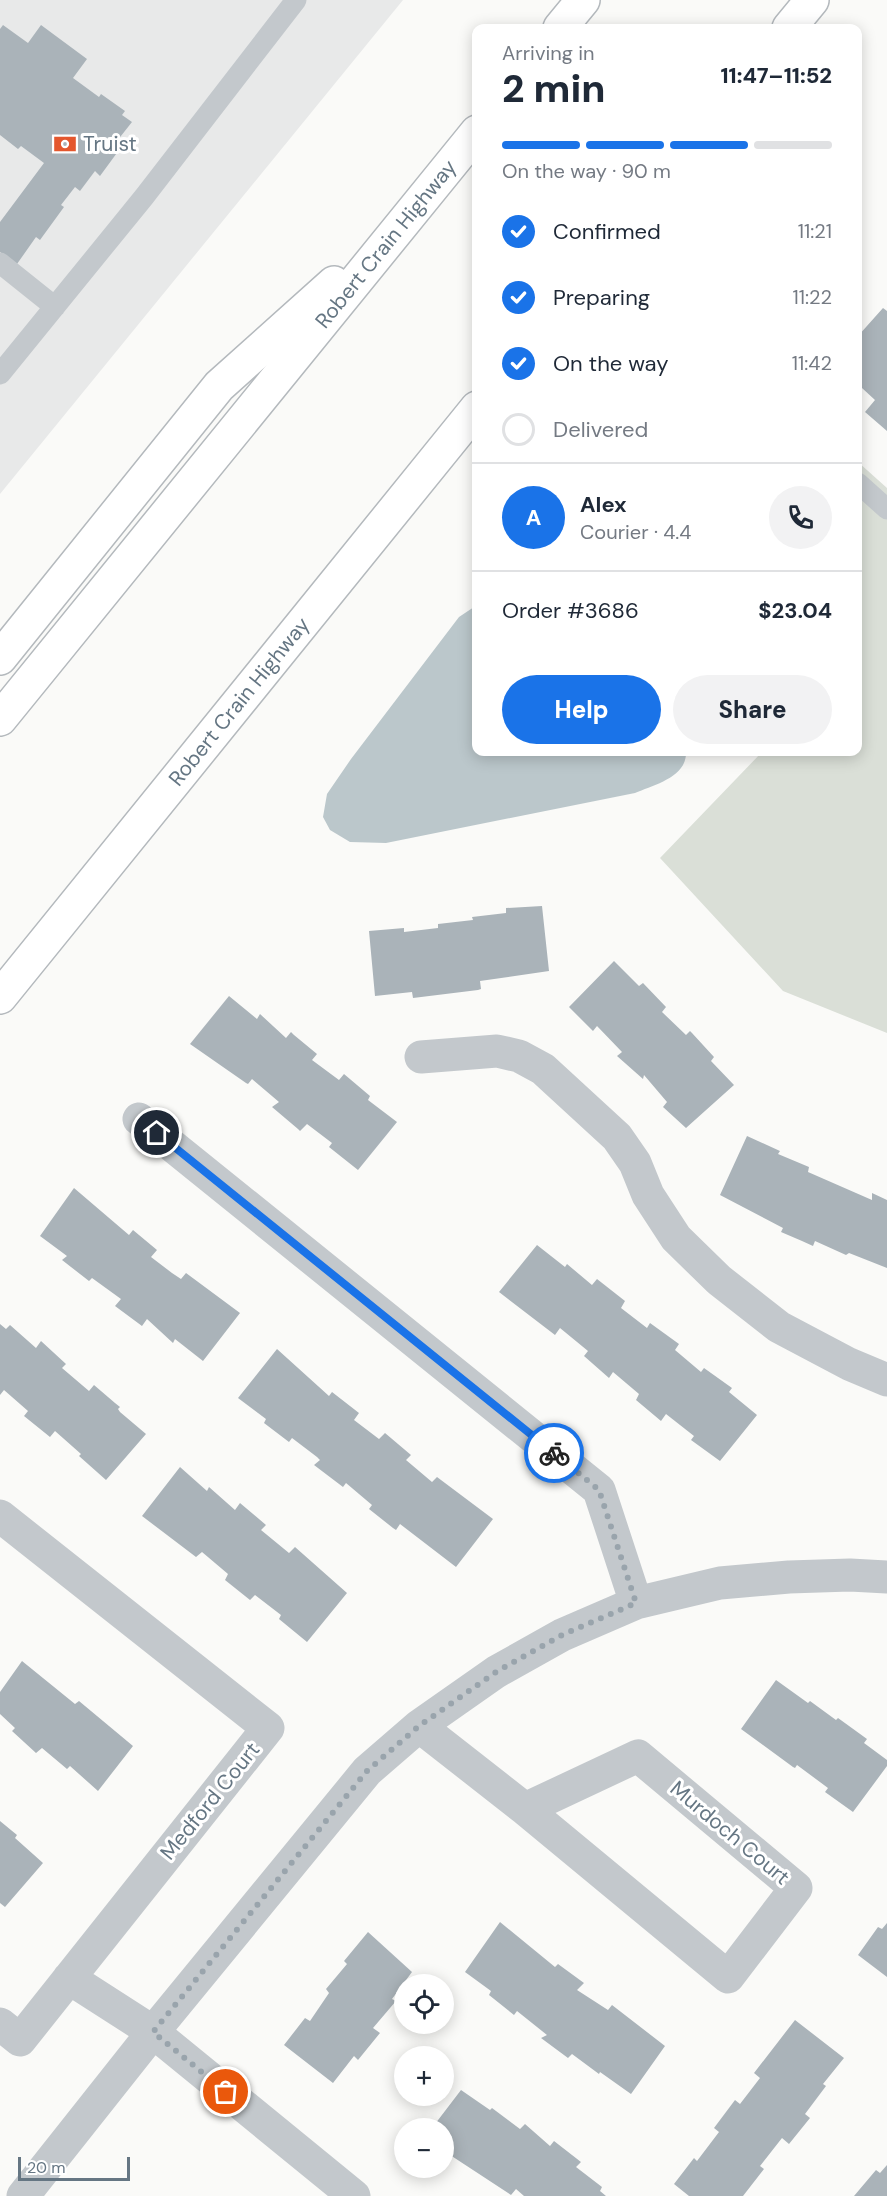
<!DOCTYPE html>
<html lang="en">
<head>
<meta charset="utf-8">
<style>
	body { margin:0; font-family:"DM Sans",sans-serif; background:#f2f2f3; color:#1f2937; height:100vh; display:flex; flex-direction:column; font-size:22px; white-space:nowrap }
	* { box-sizing:border-box; margin:0 }
	p { font-size:20px; color:#747a83 }
	.icon { flex:none; width:33px; height:33px; fill:none; stroke:currentColor; stroke-width:2; stroke-linecap:round; stroke-linejoin:round }
	.map { position:relative; flex:1; overflow:hidden }
	.drawer { position:absolute; left:472px; top:24px; width:390px; height:732px; display:flex; flex-direction:column; background:#fff; border-radius:12px; box-shadow:0 3px 15px #0003 }
	.drawer>* { flex:none }
	.tools { position:absolute; left:394px; top:1974px; display:grid; gap:12px }
	.tools a { display:grid; place-items:center; width:60px; height:60px; border-radius:50%; background:#fff; box-shadow:0 3px 15px #0003; font-size:30px }
	.scale { position:absolute; left:18px; bottom:15px; width:112px; box-sizing:border-box; padding-left:6px; border:3px solid #657683; border-top:0; font-size:16px; line-height:21px; white-space:nowrap; color:#657683; -webkit-text-stroke:4px #fff; paint-order:stroke }
	.pin { position:absolute; display:grid; place-items:center; width:51px; height:51px; color:#fff; margin:-26px; border:3px solid #fff; border-radius:50%; box-shadow:0 2px 6px #0007 }
	.courier { position:absolute; display:grid; place-items:center; width:60px; height:60px; margin:-30px; border:4px solid #1a73e8; border-radius:50%; background:#fff; color:#222; box-shadow:0 2px 8px #0007 }
	.summary em { font-style:normal; font-weight:800 }
	.summary div { display:flex; flex-direction:column-reverse }
	.summary { display:flex; align-items:center; justify-content:space-between; height:102px; padding:0 30px }
	h1 { font-size:39px; font-weight:800; line-height:45px }
	.bar { display:grid; grid-template-columns:repeat(4,1fr); gap:9px 6px; align-content:center; height:72px; padding:0 30px }
	.bar i { height:8px; border-radius:4px; background:#e0e1e3 }
	.bar .selected { background:#1a73e8 }
	.bar p { grid-column:span 4 }
	.line { display:flex; align-items:center; gap:15px; padding:0 30px; border-top:2px solid #e0e1e3 }
	.line div { flex:1 }
	.round { display:grid; place-items:center; flex:none; width:63px; height:63px; border-radius:32px; background:#f2f2f3 }
	ol { padding:0 30px; list-style:none }
	li { display:flex; align-items:center; gap:18px; height:66px }
	li p { margin-inline-start:auto }
	li .icon { padding:6px; border-radius:50%; background:#1a73e8; color:#fff; stroke-width:4 }
	li:last-child { color:#747a83 }
	li i { width:33px; height:33px; border:3px solid #e0e1e3; border-radius:50% }
	.primary-button { display:flex; gap:12px; margin-top:auto; padding:12px 30px }
	.primary-button a { flex:1; height:69px; border-radius:36px; background:#1a73e8; color:#fff; font-size:24px; font-weight:800; line-height:69px; text-align:center }
	.primary-button a+a { background:#f2f2f3; color:#1f2937 }
	.map>svg:first-child { display:block }
	.built { fill:#e8e9e9 }
	.green { fill:#dadfd7 }
	.water { fill:#bbc7cb }
	.building { fill:#aab3b9 }
	.lines { fill:none; stroke-linecap:round; stroke-linejoin:round }
	.trunk-casing { stroke:#b4b9bd; stroke-width:36 }
	.service { stroke:#c3c8cc; stroke-width:21 }
	.minor { stroke:#c3c8cc; stroke-width:33 }
	.trunk { stroke:#fff; stroke-width:33 }
	.done { stroke:#99a4ac; stroke-width:6; stroke-dasharray:0 10.8 }
	.route { stroke:#1a73e8; stroke-width:8 }
	.labels { text-anchor:middle; dominant-baseline:central; stroke-width:6; stroke-linejoin:round; paint-order:stroke }
	.poi-label { font-size:21px; fill:#657683; stroke:#fff; text-anchor:start }
	.street-label { font-size:21px; fill:#657683; stroke:#fff }
</style>
</head>
<body>
<div class="map">
<svg width="887" height="2196" viewBox="0 0 887 2196">
	<rect width="100%" height="100%" fill="#fafaf8"/>
	<!-- built -->
	<path class="built" d="M0,0H403L0,494Z"/>
	<!-- green -->
	<path class="green" d="M858,462L887,488V1033L783,991L660,858L762,752H858Z"/>
	<!-- water -->
	<path class="water" d="M477,605V752H686C687,777 654,785 635,793L386,843L350,842L330,830L323,817L327,794L351,759L459,617Z"/>
	<!-- building -->
	<path class="building" d="M3,25L28,43L41,25L87,59L73,78L99,97L101,94L125,111L122,115L132,122L117,141L122,146L100,176L95,171L80,191L75,187L61,205L64,207L40,240L36,237L17,264L0,252V222L44,163L21,146L18,149L0,135V29Z
		M883,308L887,311V431L865,412L875,400L862,388L858,393V336Z
		M542,906L549,971L480,981L481,989L478,990L413,998L412,992L375,996L369,931L404,928V932L438,928V924L473,920L472,917L506,913V908Z
		M614,961L639,986L643,983L666,1007L662,1012L686,1035L690,1031L692,1033L714,1057L711,1061L734,1085L686,1128L663,1107L667,1102L644,1075L643,1079L617,1056L622,1052L597,1026L593,1031L569,1007Z
		M229,996L257,1019L260,1014L286,1038L291,1032L294,1035L317,1054L312,1060L339,1080L344,1074L370,1096L368,1100L397,1122L358,1170L329,1147L332,1143L307,1124L300,1131L298,1129L272,1107L279,1102L252,1079L248,1084L246,1083L190,1044Z
		M747,1136L780,1151L778,1154L809,1167L808,1172L872,1200V1193L887,1200V1268L849,1253L846,1255L815,1241L813,1246L802,1241L781,1232L783,1228L720,1195Z
		M74,1188L129,1235L133,1230L157,1250L151,1257L172,1273L181,1279L186,1273L240,1313L203,1361L175,1339L173,1343L147,1319L142,1326L115,1306L121,1299L92,1278L89,1281L62,1260L67,1256L40,1236Z
		M537,1245L565,1267L567,1264L592,1285L597,1279L625,1301L621,1308L647,1328L650,1323L679,1344L675,1350L701,1372L704,1368L732,1388L729,1392L757,1415L720,1461L691,1440L694,1436L666,1414L661,1421L636,1400L639,1394L613,1372L609,1378L584,1356L588,1351L560,1328L555,1335L499,1292Z
		M0,1324L6,1329L10,1325L36,1348L41,1341L66,1364L62,1368L89,1391L94,1385L115,1403L120,1407L118,1409L120,1412L146,1434L106,1480L79,1456L81,1454L55,1431L50,1437L24,1416L28,1411L4,1390L0,1395Z
		M277,1349L329,1396L332,1392L359,1413L354,1420L379,1439L385,1433L411,1455L406,1460L432,1482L437,1477L493,1519L456,1567L400,1524L396,1530L393,1528L369,1509L372,1505L346,1483L343,1487L314,1465L320,1460L317,1457L292,1438L289,1442L264,1423L266,1419L238,1398Z
		M180,1467L207,1491L209,1487L235,1510L240,1503L266,1525L261,1530L289,1553L295,1547L347,1593L307,1642L279,1619L281,1615L255,1595L250,1600L225,1580L228,1574L202,1552L196,1557L142,1516Z
		M22,1661L75,1704L79,1701L133,1746L98,1791L70,1766L67,1769L42,1748L36,1753L12,1731L15,1728L0,1714V1692Z
		M776,1680L808,1703L810,1701L836,1720L838,1718L867,1739L864,1743L887,1760V1766L853,1812L825,1792L828,1788L797,1765L795,1768L793,1767L741,1729Z
		M0,1821L17,1835L15,1838L43,1863L5,1907L0,1903Z
		M500,1922L555,1967L558,1964L584,1983L577,1990L608,2010L612,2005L665,2046L631,2094L600,2072L599,2074L572,2054L568,2058L541,2038L547,2035L517,2011L514,2015L489,1995L491,1991L465,1972Z
		M887,1923V1977L858,1955L878,1927L882,1929Z
		M368,1932L412,1972L392,1999L396,2001L373,2028L380,2033L358,2060L354,2056L333,2083L284,2045L305,2018L310,2021L329,1993L326,1989L347,1964L344,1961Z
		M795,2020L844,2058L823,2084L826,2086L805,2114L810,2118L789,2144L782,2138L760,2166L764,2169L743,2196H689L674,2184L694,2158L697,2161L719,2132L714,2128L735,2100L740,2104L760,2078L754,2073Z
		M461,2090L490,2110L492,2108L520,2129L525,2124L550,2146L554,2141L581,2162L576,2167L602,2187L600,2191L606,2196H524L516,2189L511,2195L444,2151V2128H432Z
		M887,2165V2196H854L876,2170L880,2173Z"/>
	<g class="lines">
		<!-- trunk casing -->
		<g class="trunk-casing">
			<g id="trunk">
				<path d="M560,28L583,0"/>
				<path d="M789,28L812,0"/>
				<path d="M0,658L219,386L334,283"/>
				<path id="s1" d="M0,719L477,132"/>
				<path id="s2" d="M0,997L477,408"/>
			</g>
		</g>
		<!-- service -->
		<path class="service" d="M0,263L55,307
			M0,374L144,197L296,0
			M858,483L887,509"/>
		<!-- minor -->
		<path class="minor" d="M421,1057L497,1051L519,1056L543,1069L617,1137L635,1163L648,1195L676,1238L719,1280L779,1327L849,1364L887,1380
			M139,1119L599,1490L636,1603
			M0,1516L268,1728L20,2040L0,2024
			M419,1726L525,1809L638,1756L796,1888L728,1977L525,1809
			M69,1978L153,2032L354,2196
			M23,2196L153,2032L367,1771L419,1726L496,1672L562,1635L636,1603L720,1583L789,1577L850,1575L887,1577"/>
		<!-- trunk -->
		<use href="#trunk" class="trunk"/>
	</g>
	<g class="lines">
		<!-- done -->
		<path class="done" d="M226,2092L153,2032L367,1771L419,1726L496,1672L562,1635L636,1603L599,1490L554,1453"/>
		<!-- route -->
		<path class="route" d="M157,1133L554,1453"/>
	</g>
	<!-- icons -->
	<defs>
		<g id="bank-bare" transform="scale(1.8)"><path d="M-6-4H6V4H-6ZM0-2.3a2.3 2.3 0 1 0 0 4.6a2.3 2.3 0 1 0 0-4.6Z" fill="#e4572e" stroke="#fff" stroke-width="2.5" paint-order="stroke"/></g>
	</defs>
	<g fill-rule="evenodd">
		<use href="#bank-bare" x="65" y="144"/>
	</g>
	<g class="labels">
		<!-- poi labels -->
		<g class="poi-label">
			<text x="83" y="144">Truist</text>
		</g>
		<!-- street labels -->
		<g class="street-label">
			<text stroke="none"><textPath href="#s1" startOffset="612">Robert Crain Highway</textPath></text>
			<text stroke="none"><textPath href="#s2" startOffset="380">Robert Crain Highway</textPath></text>
			<text transform="translate(210 1801) rotate(-51)">Medford Court</text>
			<text transform="translate(730 1833) rotate(40)">Murdoch Court</text>
		</g>
	</g>
</svg>
<div class="tools">
<a><svg class="icon" aria-label="locate" viewBox="0 0 24 24"><circle cx="12" cy="12" r="6"/><path d="M12 2v4M12 18v4M2 12h4M18 12h4"/></svg></a>
<a>+</a>
<a>−</a>
</div>
<div class="scale">20 m</div>
<div class="pin" style="left:226px;top:2092px;background:#ea580c"><svg class="icon" aria-label="bag" viewBox="0 0 24 24"><path d="M5 8h14l-1 12H6zM9 8a3 3 0 0 1 6 0"/></svg></div>
<div class="pin" style="left:157px;top:1133px;background:#1f2937"><svg class="icon" aria-label="home" viewBox="0 0 24 24"><path d="M3 11l9-7 9 7M6 9v11h12V9"/></svg></div>
<div class="courier" style="left:554px;top:1453px"><svg class="icon" aria-label="bike" viewBox="0 0 24 24"><circle cx="6" cy="16" r="4"/><circle cx="18" cy="16" r="4"/><path d="M6 16l4-8h5l3 8M10 8l3 8H6M13 5h3"/></svg></div>
<section class="drawer">
<div class="summary"><div><h1>2 min</h1><p>Arriving in</p></div><em>11:47–11:52</em></div>
<div class="bar"><i class="selected"></i><i class="selected"></i><i class="selected"></i><i></i><p>On the way · 90 m</p></div>
<ol>
<li><svg class="icon" aria-label="check" viewBox="0 0 24 24"><path d="M5 12l5 5 9-10"/></svg>Confirmed<p>11:21</p></li>
<li><svg class="icon" aria-label="check" viewBox="0 0 24 24"><path d="M5 12l5 5 9-10"/></svg>Preparing<p>11:22</p></li>
<li><svg class="icon" aria-label="check" viewBox="0 0 24 24"><path d="M5 12l5 5 9-10"/></svg>On the way<p>11:42</p></li>
<li><i></i>Delivered</li>
</ol>
<div class="line" style="height:108px"><b class="round" style="background:#1a73e8;color:#fff">A</b><div><b>Alex</b><p>Courier · 4.4</p></div><a class="round"><svg class="icon" aria-label="phone" viewBox="0 0 24 24"><path d="M5 4h4l2 5-3 2q2 4 5 5l2-3 5 2v4C11 20 4 13 5 4z"/></svg></a></div>
<div class="line" style="height:78px"><div>Order #3686</div><b>$23.04</b></div>
<div class="primary-button"><a>Help</a><a>Share</a></div>
</section>
</div>
</body>
</html>
